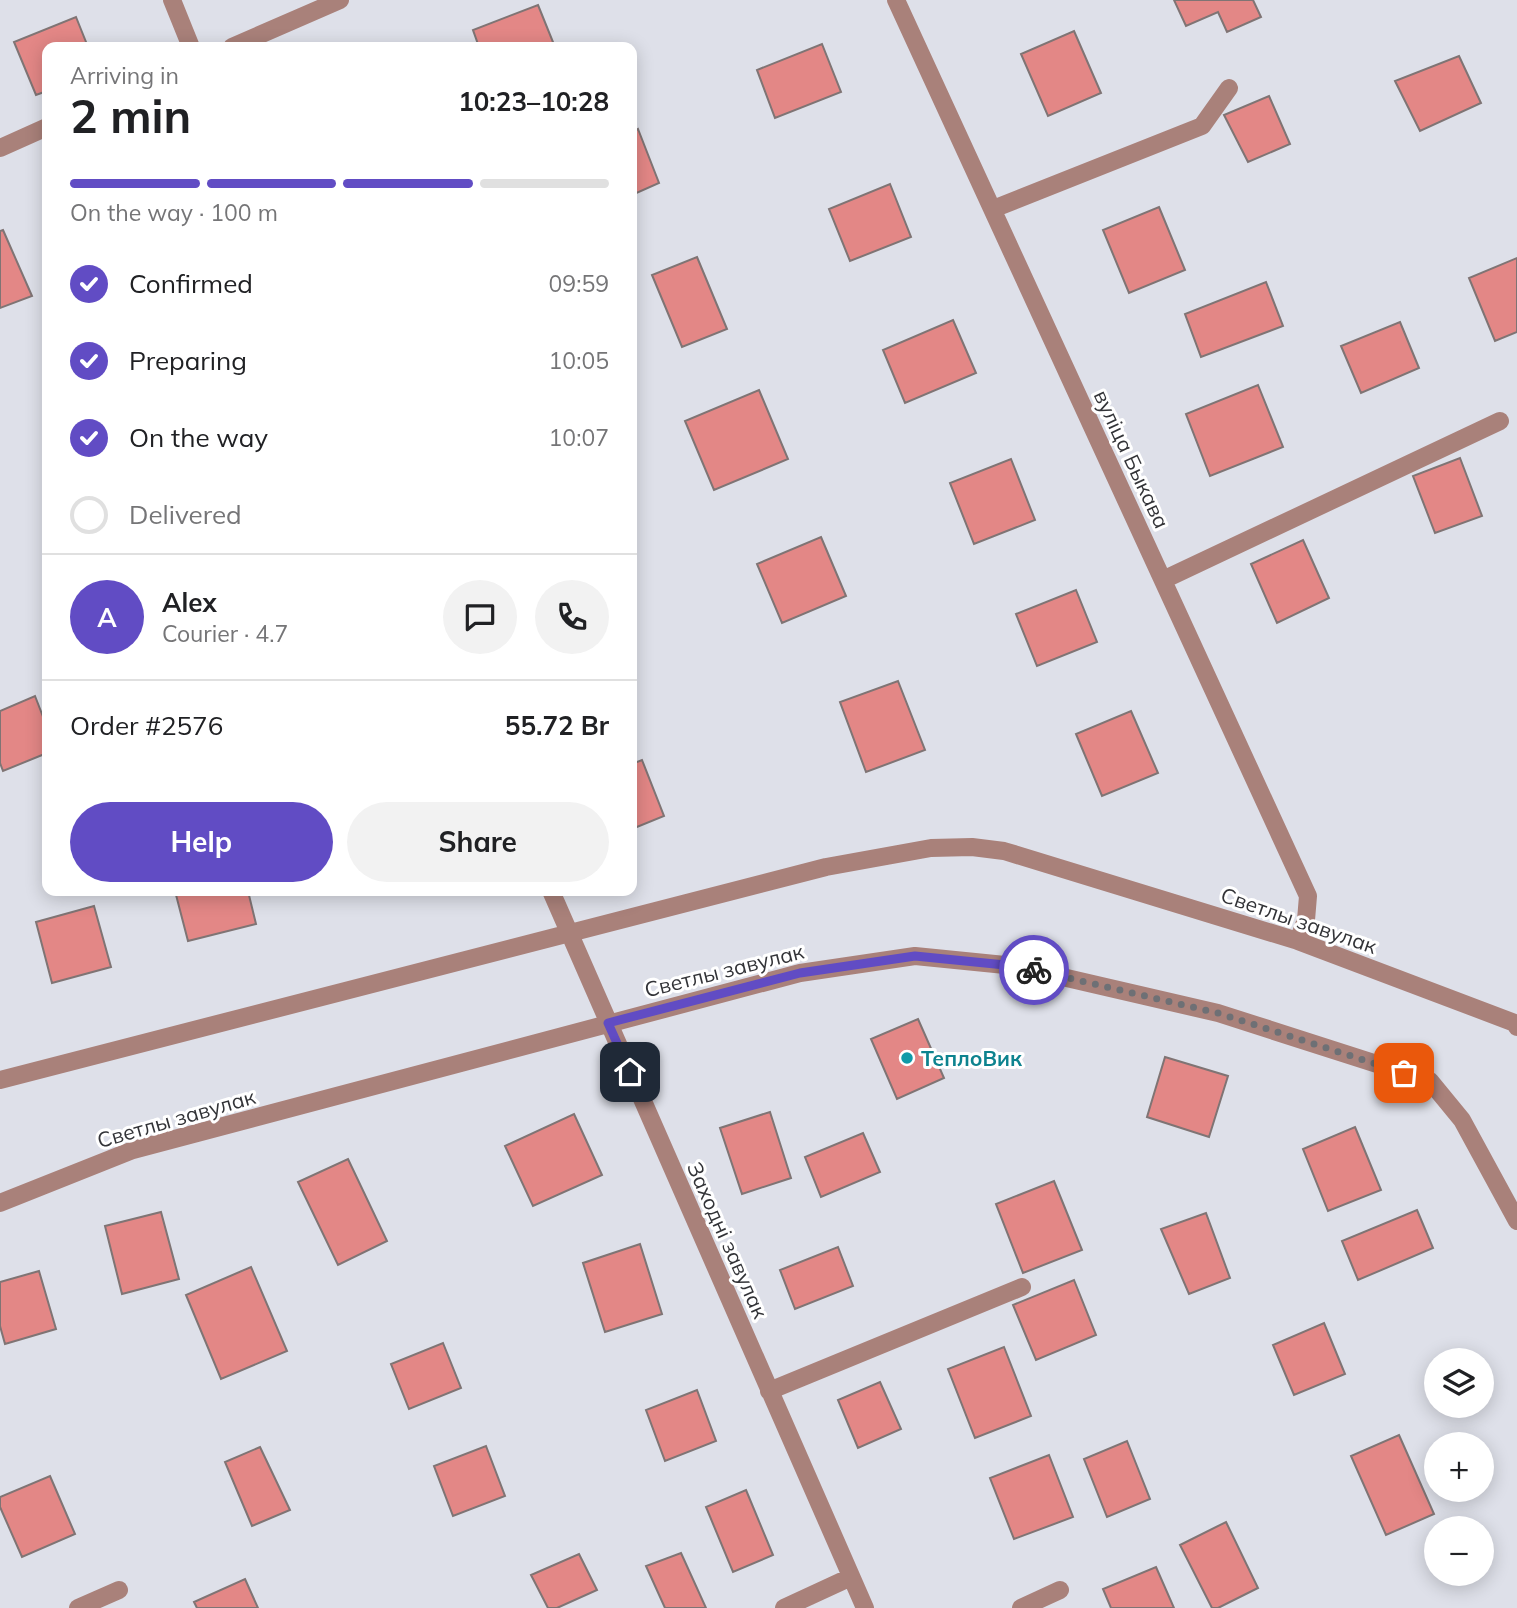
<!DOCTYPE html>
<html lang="en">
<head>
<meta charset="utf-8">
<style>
	body { margin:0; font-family:Mulish,sans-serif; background:#f2f2f2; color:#202124; height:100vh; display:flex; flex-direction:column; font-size:26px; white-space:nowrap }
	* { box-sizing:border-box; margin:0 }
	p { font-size:23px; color:#757577 }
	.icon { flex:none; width:38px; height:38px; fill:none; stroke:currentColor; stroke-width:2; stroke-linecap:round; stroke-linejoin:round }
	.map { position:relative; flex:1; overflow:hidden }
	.panel { position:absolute; left:42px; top:42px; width:595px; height:854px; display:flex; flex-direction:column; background:#fff; border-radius:14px; box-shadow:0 4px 18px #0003 }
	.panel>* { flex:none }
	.controls { position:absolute; left:1424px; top:1348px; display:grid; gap:14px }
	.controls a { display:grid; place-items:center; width:70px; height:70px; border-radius:50%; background:#fff; box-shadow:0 4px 18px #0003; font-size:35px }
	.pin { position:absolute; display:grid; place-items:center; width:60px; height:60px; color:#fff; margin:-30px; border-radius:14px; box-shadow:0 4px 10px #0006 }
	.courier { position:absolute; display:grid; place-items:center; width:70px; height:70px; margin:-35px; border:5px solid #614cc4; border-radius:50%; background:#fff; color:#222; box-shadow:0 2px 9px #0007 }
	.summary em { font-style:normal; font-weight:700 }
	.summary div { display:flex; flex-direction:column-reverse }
	.summary { display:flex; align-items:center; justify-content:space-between; height:119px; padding:0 28px }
	h1 { font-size:46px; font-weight:700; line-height:52px }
	.bar { display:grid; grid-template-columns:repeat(4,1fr); gap:10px 7px; align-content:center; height:84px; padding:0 28px }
	.bar i { height:9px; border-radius:5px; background:#e0e0e0 }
	.bar .on { background:#614cc4 }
	.bar p { grid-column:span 4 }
	.line { display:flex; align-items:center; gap:18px; padding:0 28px; border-top:2px solid #e0e0e0 }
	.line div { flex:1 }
	.round { display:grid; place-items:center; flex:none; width:74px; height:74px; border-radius:37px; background:#f2f2f2 }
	ol { padding:0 28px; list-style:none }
	li { display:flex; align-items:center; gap:21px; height:77px }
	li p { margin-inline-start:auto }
	li .icon { padding:7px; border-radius:50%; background:#614cc4; color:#fff; stroke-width:4 }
	li:last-child { color:#757577 }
	li i { width:38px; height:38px; border:4px solid #e0e0e0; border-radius:50% }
	.cta { display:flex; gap:14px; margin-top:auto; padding:14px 28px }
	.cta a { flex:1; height:80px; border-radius:42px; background:#614cc4; color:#fff; font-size:28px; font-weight:700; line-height:80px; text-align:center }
	.cta a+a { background:#f2f2f2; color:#202124 }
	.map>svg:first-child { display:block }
	.building { fill:#e38786; stroke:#7f7474; stroke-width:2 }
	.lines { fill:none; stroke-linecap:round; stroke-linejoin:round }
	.minor { stroke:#a9817a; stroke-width:18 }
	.done { stroke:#6e7075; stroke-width:7; stroke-dasharray:0 12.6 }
	.route { stroke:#614cc4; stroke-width:9 }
	.culture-dot { fill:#0f9aa8; stroke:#fff; stroke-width:2.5 }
	.labels { text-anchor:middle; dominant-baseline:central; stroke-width:6; stroke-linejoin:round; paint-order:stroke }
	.street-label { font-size:21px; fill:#323337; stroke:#fff }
	.culture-label { font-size:21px; font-weight:bold; fill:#0d838f; stroke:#fff; text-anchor:start }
</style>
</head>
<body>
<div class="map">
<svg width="1517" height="1608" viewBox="0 0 1517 1608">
	<rect width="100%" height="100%" fill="#dee0e9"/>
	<!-- building -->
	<path class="building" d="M1174,0H1253L1261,17L1227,32L1218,12L1186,26Z
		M538,5L555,47H479L473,30Z
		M76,17L88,47H47V91L36,95L14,42Z
		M1074,31L1101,93L1048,116L1021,54Z
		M822,44L841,92L775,118L757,70Z
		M1459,56L1481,103L1420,131L1395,81Z
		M1269,96L1290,144L1248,162L1224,115Z
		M638,129L659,183L632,195V132Z
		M890,184L911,237L850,261L829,209Z
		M1159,207L1185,270L1129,293L1103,230Z
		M3,230L32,296L0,308V231Z
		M697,257L727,329L682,347L652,275Z
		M1517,258V332L1495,341L1469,278Z
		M1266,282L1283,326L1201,357L1185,314Z
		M953,320L976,373L905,403L883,350Z
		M1400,322L1419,368L1361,393L1341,346Z
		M1258,385L1283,447L1210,476L1186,414Z
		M759,390L788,459L714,490L685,421Z
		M1460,458L1482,516L1435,533L1413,476Z
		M1011,459L1035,520L974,544L950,483Z
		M821,537L846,596L782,623L757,564Z
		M1303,540L1329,598L1277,623L1251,564Z
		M1076,590L1097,642L1037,666L1016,614Z
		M898,681L925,750L866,772L840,702Z
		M35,696L47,727V753L3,771L0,763V711Z
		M1131,711L1158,773L1102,796L1076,734Z
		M642,760L664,816L632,829V764Z
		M175,891H248L256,924L188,941Z
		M94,906L111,967L52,983L36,922Z
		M918,1019L944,1078L897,1099L871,1039Z
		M1165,1057L1228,1076L1209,1137L1147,1117Z
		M770,1112L791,1178L742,1194L720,1128Z
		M574,1114L602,1175L533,1206L505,1146Z
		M1355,1127L1381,1190L1328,1211L1303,1149Z
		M863,1133L880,1172L821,1197L805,1157Z
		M348,1159L387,1241L338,1265L298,1182Z
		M1054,1181L1082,1250L1023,1273L996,1204Z
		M1417,1210L1433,1248L1358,1280L1342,1241Z
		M161,1212L179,1279L122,1294L105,1226Z
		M1206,1213L1230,1278L1189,1294L1161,1229Z
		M640,1244L662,1314L605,1332L583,1263Z
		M838,1247L853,1286L795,1309L780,1270Z
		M251,1267L287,1351L221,1379L186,1295Z
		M39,1271L56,1329L5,1344L0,1326V1282Z
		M1074,1280L1096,1335L1036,1360L1013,1305Z
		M1324,1323L1345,1374L1294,1395L1273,1345Z
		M443,1343L461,1388L409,1409L391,1364Z
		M1004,1347L1031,1416L975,1438L948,1369Z
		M880,1382L901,1429L858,1448L838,1400Z
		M697,1390L716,1441L665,1461L646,1410Z
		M1399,1435L1434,1514L1386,1535L1351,1456Z
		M1127,1441L1150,1499L1107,1517L1084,1459Z
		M486,1446L505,1496L453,1516L434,1466Z
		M260,1447L290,1510L252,1526L225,1462Z
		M1049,1455L1073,1517L1014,1539L990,1478Z
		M50,1476L75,1534L22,1557L0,1507V1497Z
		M746,1490L773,1555L733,1572L706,1507Z
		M1226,1522L1258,1588L1218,1608H1212L1180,1545Z
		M681,1553L706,1608H665L646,1566Z
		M579,1554L597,1590L557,1608H548L531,1575Z
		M1156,1567L1174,1608H1111L1103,1589Z
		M245,1579L258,1608H197L194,1602Z"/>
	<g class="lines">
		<!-- minor -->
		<path class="minor" d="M172,0L191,47
			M896,0L1308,896L1306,920L1298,941
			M232,47L340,0
			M0,148L47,127
			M993,209L1202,126L1229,88
			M1163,580L1500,421
			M551,891L865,1608
			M0,1080L826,867L931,848L972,847L1004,851L1298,941L1515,1023L1517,1027
			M0,1203L133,1150L800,973L915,956L1015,966L1218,1013L1430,1081L1462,1120L1517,1221
			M769,1391L1022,1287
			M78,1608L119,1590
			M784,1608L851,1577
			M1021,1608L1060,1590"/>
	</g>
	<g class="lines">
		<!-- done -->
		<path class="done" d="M1034,970L1218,1013L1404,1073"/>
		<!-- route -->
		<path class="route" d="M630,1072L608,1023L800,973L915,956L1015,966L1034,970"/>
	</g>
	<!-- markers -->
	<circle class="culture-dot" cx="907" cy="1058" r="7"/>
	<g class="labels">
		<!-- street labels -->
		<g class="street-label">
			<text transform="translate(1132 459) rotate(65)">вуліца Быкава</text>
			<text transform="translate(1299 920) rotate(19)">Светлы завулак</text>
			<text transform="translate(724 970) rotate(-14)">Светлы завулак</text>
			<text transform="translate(176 1118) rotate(-16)">Светлы завулак</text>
			<text transform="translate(728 1240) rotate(66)">Заходні завулак</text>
		</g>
		<!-- culture labels -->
		<g class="culture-label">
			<text x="921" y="1058">ТеплоВик</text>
		</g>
	</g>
</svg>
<div class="controls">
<a><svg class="icon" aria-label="layers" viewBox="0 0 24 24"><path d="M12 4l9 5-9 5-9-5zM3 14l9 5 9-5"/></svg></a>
<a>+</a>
<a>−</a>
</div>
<div class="pin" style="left:1404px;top:1073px;background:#ea580c"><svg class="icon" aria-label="bag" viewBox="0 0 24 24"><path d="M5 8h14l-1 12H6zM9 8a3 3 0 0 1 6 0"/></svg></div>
<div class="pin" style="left:630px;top:1072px;background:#1f2937"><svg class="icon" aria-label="home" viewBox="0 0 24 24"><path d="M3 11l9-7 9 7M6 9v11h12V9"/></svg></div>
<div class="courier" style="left:1034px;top:970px"><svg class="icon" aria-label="bike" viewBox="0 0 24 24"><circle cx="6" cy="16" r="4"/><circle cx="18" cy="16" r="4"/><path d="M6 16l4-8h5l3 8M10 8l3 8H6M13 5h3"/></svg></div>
<section class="panel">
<div class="summary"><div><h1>2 min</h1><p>Arriving in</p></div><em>10:23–10:28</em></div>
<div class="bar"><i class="on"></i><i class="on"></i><i class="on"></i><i></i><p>On the way · 100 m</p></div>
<ol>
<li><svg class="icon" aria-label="check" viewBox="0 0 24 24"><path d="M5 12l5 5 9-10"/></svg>Confirmed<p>09:59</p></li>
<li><svg class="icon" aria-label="check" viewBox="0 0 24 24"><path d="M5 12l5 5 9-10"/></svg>Preparing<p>10:05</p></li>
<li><svg class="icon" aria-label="check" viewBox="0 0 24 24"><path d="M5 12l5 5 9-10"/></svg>On the way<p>10:07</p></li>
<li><i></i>Delivered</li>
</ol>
<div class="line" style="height:126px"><b class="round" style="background:#614cc4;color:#fff">A</b><div><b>Alex</b><p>Courier · 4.7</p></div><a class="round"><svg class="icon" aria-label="chat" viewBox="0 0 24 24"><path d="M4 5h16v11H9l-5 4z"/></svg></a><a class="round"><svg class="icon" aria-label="phone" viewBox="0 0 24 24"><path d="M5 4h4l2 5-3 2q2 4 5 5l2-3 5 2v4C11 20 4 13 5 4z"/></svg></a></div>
<div class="line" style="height:91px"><div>Order #2576</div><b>55.72 Br</b></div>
<div class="cta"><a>Help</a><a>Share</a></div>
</section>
</div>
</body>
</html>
